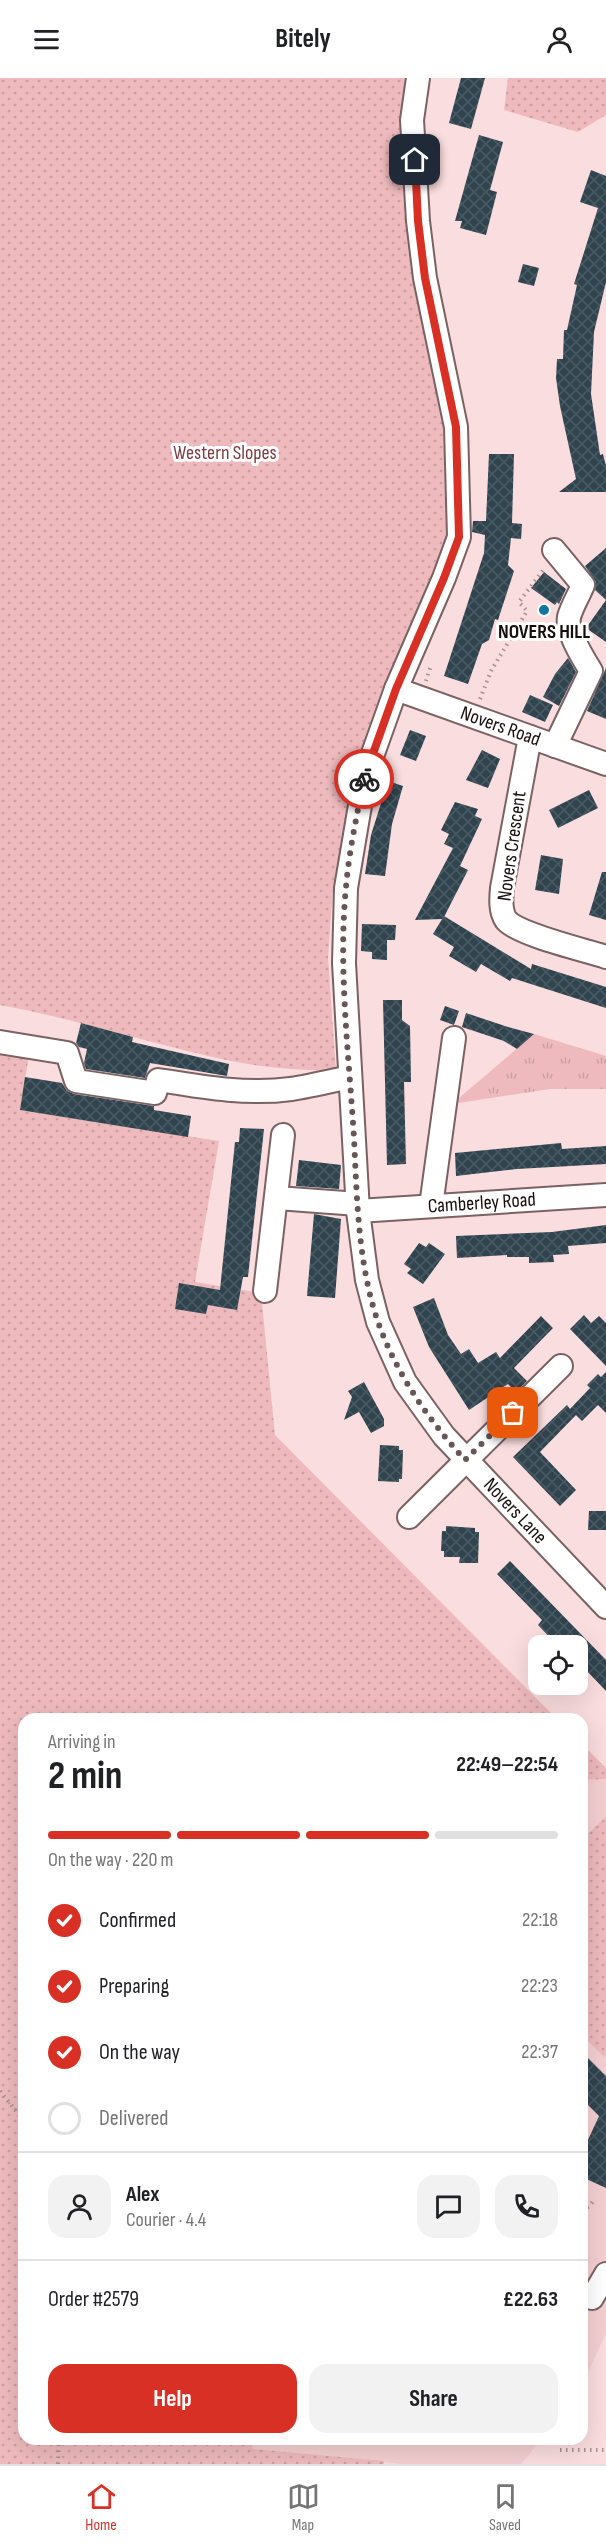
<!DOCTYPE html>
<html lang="en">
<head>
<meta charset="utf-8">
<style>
	body { margin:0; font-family:"Sofia Sans Condensed",sans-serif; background:#f2f2f2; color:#202124; height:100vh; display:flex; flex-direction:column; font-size:22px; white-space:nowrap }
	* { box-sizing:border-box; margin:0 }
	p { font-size:20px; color:#757577 }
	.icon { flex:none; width:33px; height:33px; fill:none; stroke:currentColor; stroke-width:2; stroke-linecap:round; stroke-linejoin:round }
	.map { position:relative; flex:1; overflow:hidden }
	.details { position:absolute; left:18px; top:1635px; width:570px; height:732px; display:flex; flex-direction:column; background:#fff; border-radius:18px; box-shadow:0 6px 24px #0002 }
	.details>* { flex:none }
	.tools { position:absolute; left:528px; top:1557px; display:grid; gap:12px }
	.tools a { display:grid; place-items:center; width:60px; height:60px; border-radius:12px; background:#fff; box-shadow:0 6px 24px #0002; font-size:30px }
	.pin { position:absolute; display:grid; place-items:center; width:51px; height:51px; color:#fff; margin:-26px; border-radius:12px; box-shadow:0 3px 9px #0006 }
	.courier { position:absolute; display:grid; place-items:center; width:60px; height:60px; margin:-30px; border:4px solid #d93025; border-radius:50%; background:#fff; color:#222; box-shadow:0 2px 8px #0007 }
	.headline em { font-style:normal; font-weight:700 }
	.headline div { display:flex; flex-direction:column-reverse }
	.headline { display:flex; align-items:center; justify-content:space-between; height:102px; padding:0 30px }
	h1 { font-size:39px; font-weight:700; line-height:45px }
	.bar { display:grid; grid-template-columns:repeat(4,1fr); gap:9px 6px; align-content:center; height:72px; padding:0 30px }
	.bar i { height:8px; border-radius:4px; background:#e0e0e0 }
	.bar .on { background:#d93025 }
	.bar p { grid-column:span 4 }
	.line { display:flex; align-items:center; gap:15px; padding:0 30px; border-top:2px solid #e0e0e0 }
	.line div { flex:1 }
	.round { display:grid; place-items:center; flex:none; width:63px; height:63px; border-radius:18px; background:#f2f2f2 }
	ol { padding:0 30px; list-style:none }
	li { display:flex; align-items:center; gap:18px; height:66px }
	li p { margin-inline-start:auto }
	li .icon { padding:6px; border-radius:50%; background:#d93025; color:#fff; stroke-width:4 }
	li:last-child { color:#757577 }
	li i { width:33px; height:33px; border:3px solid #e0e0e0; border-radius:50% }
	.cta { display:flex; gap:12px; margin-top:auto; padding:12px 30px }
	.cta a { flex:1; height:69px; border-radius:18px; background:#d93025; color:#fff; font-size:24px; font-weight:700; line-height:69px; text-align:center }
	.cta a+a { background:#f2f2f2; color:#202124 }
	header { display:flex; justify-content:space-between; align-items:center; height:78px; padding:0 30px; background:#fff; font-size:27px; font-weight:700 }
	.tab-bar { display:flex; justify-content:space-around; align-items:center; height:84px; border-top:2px solid #e0e0e0; background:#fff; font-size:16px; color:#757577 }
	.tab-bar a { display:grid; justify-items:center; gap:3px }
	.tab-bar .on { color:#d93025 }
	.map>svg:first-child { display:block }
	.built { fill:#f4cfd1 }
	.grass { fill:url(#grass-tufts) }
	.park { fill:url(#park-dots) }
	.building { fill:url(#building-cross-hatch) }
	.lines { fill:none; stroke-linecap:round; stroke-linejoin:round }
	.minor-casing { stroke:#7a6263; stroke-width:26 }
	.path { stroke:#a69191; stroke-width:4; stroke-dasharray:1.5 4.5; stroke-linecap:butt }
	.minor { stroke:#fff; stroke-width:22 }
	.done { stroke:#665656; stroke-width:6; stroke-dasharray:0 10.8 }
	.route { stroke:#d93025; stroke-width:8 }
	.poi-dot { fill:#0f77a2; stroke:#fff; stroke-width:2 }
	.labels { text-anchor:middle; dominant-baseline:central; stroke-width:6; stroke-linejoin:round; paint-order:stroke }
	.park-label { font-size:20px; fill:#813841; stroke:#fff }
	.poi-label { font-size:20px; font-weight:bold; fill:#160d0d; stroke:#fff }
	.street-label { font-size:20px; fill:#160d0d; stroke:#fff }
</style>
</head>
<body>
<header><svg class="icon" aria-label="menu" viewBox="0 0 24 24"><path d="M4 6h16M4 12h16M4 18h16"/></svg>Bitely<svg class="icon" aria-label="person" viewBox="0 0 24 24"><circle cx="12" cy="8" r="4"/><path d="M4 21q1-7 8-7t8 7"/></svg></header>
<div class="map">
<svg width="606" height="2386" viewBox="0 0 606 2386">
	<defs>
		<pattern id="grass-tufts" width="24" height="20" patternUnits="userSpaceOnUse" patternTransform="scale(1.5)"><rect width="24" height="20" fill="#eebabd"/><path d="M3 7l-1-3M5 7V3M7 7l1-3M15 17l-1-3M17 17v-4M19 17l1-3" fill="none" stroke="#cb9fa1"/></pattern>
		<pattern id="park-dots" width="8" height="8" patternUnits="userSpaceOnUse" patternTransform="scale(1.5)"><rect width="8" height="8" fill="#eebabd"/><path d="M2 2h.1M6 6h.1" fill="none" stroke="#cb9fa1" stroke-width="1.8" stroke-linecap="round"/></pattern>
		<pattern id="building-cross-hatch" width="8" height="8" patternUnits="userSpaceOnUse" patternTransform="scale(1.5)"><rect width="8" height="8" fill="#30444f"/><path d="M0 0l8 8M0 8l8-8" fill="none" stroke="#4b5b64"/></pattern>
	</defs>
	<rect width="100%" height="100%" fill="#faddde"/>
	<!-- built -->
	<path class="built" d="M606,1701V2255L582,2307V1702Z
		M252,2361H542L521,2386H402L253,2371Z"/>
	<!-- grass -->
	<path class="grass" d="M534,956L606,978V1011H550L452,1026Z"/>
	<!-- park -->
	<path class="park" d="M0,0H407L452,351L451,459L347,747L333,808L328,880L336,993C301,992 266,990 231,983C154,967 78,941 0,927Z
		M508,0H606V37L578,54L504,32Z
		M0,974L29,977L20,1032L219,1063L195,1204L261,1215L275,1357L557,1641H24V2361H252L253,2371L384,2383V2386H0Z
		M582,1666L606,1690V1701L582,1702Z
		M606,1739V1977L604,1979L582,1957V1761Z"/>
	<!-- building -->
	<path class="building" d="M461,0H485L471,51L449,45Z
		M479,57L503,64L490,112L497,114L486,157L460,150L462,143H455Z
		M591,92L606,98V204L594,254L591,316L600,377L603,376L606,388V414H559L576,401L560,328L556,300L557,281H563L564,252H567L577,207L574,206L598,130L580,124Z
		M523,186L539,190L534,208L518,204Z
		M489,376H514L512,445L522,446L521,461L511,460L508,487L514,493L498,542L495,541L489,562L482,566L468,606L444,598L484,475L485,457L472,454L473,443H486Z
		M606,470V564L586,550L606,522L595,512L596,504L585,488Z
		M544,494L566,511L559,526L557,524L555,527L531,510Z
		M568,580L576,594L559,628L543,619L555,596Z
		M606,590V641L587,633Z
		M530,617L553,627L545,644L522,634Z
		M410,652L426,658L416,683L400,677Z
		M482,672L500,681L488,710L466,702Z
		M388,703L403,708L392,746L385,798L365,796L371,757Z
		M589,712L598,730L558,750L549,732Z
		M455,724L478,731L475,738L482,741L460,788L468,792L443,841L444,838L531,891L532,886L606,909V930L512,900L510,903L481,886L476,894L449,878L454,869L433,856L442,841L415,842L453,770L444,766L449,756L441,752Z
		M541,777L563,781L559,816L535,812Z
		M602,794H606V842L589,837Z
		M362,846L396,847L395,862H387V882L372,881V874L361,873Z
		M383,922H402V942L410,948L411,1004H404L406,1086L387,1087Z
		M445,928L459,933L454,947L440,942Z
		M466,935L508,949L534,956L517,971L504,963L462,949Z
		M81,945L133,959L132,964L229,986L227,998L150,985L145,1000L86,991L84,985L87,971L79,969L76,965Z
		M25,999L62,1005L67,1013L74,1016L154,1028V1032L191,1038L188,1059L20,1032Z
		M240,1050L264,1051L248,1199H243L237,1232L208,1227L206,1236L175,1231L179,1205L220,1212L235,1064H239Z
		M561,1065L562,1071L606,1068V1086L517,1091L456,1098L455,1075Z
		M299,1082L341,1087L339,1111L296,1108Z
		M314,1136L341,1141L335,1220L307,1218Z
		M606,1147V1165L568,1168L569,1176L553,1177L554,1184L529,1185V1179H507V1177L457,1180L456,1158L552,1154Z
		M419,1165L426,1169L429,1165L445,1176L423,1206L407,1195L411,1191L404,1186Z
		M434,1220L448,1257L461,1276L469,1271L478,1285L496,1274L500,1280L541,1238L553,1250L514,1290L527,1303L516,1314L508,1306L469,1332L429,1269L413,1229Z
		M584,1237L591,1245L599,1238L606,1245V1288L570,1251Z
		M606,1294V1335L598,1327L582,1343L576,1337L540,1374L576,1412L560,1428L513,1379L567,1327L570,1331L590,1310L587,1307L598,1296L601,1299Z
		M364,1304L384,1341V1348L371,1355L359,1334L344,1342L352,1319L348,1313Z
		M380,1367L399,1368V1372H403L402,1401H399V1404L378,1403Z
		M589,1433H606V1452H588Z
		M446,1448L475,1450V1454H479L478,1485H459L460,1479H444V1473H441L442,1453H446Z
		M510,1483L606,1582V1613L585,1591L578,1599V1568H558L538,1547L542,1542L497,1496Z
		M582,1974L606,1998V2110L582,2099V2075L599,2038L582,2021Z"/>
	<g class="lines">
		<!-- minor casing -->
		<g class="minor-casing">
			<g id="minor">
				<path id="s1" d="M418,0L412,42L418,143L425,200L456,349L459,459L444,500L396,611L365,698L346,810L344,885L358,1133L367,1202L378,1244L405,1304L444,1358L606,1529"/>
				<path d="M554,472L583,507C579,517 572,528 569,539C566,553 583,580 591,593L555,668"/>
				<path id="s2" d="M396,611L606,686"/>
				<path d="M530,659L502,810C501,820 500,833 506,842C519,857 585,872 606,879"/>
				<path d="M0,964L67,975L76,1003L155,1015L158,1002C202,1009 247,1017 291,1011C311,1008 331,1003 350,999"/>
				<path d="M277,1120L358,1126"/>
				<path d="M431,1128L454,960"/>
				<path id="s3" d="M358,1133L606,1117"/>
				<path d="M265,1213L283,1057"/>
				<path d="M409,1439L561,1288"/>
				<path d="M592,2220L606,2196"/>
			</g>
		</g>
		<!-- path -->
		<path class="path" d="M426,603L431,587
			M480,621L491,593L527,533L519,524L544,491
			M0,2013L24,2043
			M582,2132L590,2128L593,2123
			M560,2372H606
			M58,2386L59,2361"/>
		<!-- minor -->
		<use href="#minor" class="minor"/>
	</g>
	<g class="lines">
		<!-- done -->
		<path class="done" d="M364,701C357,737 349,773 346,809C338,890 349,978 354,1060C357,1121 358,1186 378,1244C397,1297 428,1341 465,1382L513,1335"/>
		<!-- route -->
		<path class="route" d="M364,701L396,611L444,500L459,459L456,349L425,200L418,143L415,82"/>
	</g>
	<!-- markers -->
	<circle class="poi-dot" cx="544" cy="532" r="6"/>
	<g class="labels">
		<!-- park labels -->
		<g class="park-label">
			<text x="225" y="375">Western Slopes</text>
		</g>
		<!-- poi labels -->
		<g class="poi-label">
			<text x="544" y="554">NOVERS HILL</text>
		</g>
		<!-- street labels -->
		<g class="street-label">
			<text stroke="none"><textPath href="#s2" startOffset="111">Novers Road</textPath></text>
			<text transform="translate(512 768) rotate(-82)">Novers Crescent</text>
			<text stroke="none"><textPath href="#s3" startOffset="124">Camberley Road</textPath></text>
			<text stroke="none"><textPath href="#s1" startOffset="1506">Novers Lane</textPath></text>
		</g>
	</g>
</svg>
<div class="tools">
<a><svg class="icon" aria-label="locate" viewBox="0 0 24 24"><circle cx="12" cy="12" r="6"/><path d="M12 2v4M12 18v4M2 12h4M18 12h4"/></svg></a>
</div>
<div class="pin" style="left:513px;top:1335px;background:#ea580c"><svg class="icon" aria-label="bag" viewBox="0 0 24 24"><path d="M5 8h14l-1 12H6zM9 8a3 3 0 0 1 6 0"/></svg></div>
<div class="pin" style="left:415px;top:82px;background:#1f2937"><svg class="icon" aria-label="home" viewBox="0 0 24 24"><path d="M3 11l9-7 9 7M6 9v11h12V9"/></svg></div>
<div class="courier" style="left:364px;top:701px"><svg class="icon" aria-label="bike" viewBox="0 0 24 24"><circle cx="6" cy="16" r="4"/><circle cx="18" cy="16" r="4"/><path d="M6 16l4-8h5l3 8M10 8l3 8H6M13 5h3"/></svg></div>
<section class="details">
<div class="headline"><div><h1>2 min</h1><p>Arriving in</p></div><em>22:49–22:54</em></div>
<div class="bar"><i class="on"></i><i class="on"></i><i class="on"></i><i></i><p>On the way · 220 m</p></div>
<ol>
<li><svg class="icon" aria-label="check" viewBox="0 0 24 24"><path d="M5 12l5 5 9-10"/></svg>Confirmed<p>22:18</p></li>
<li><svg class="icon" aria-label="check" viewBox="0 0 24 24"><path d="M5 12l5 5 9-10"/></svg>Preparing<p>22:23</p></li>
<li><svg class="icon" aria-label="check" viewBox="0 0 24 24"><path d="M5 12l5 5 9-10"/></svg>On the way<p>22:37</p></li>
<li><i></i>Delivered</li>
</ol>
<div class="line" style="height:108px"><a class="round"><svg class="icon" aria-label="person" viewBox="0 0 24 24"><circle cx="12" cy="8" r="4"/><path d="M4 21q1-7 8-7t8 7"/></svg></a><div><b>Alex</b><p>Courier · 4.4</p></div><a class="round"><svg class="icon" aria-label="chat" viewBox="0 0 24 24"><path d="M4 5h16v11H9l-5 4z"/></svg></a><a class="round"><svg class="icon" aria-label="phone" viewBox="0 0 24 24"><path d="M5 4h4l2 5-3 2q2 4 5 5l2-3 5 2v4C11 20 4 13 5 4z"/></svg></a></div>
<div class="line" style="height:78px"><div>Order #2579</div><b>£22.63</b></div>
<div class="cta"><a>Help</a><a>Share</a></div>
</section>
</div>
<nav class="tab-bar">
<a class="on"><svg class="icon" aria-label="home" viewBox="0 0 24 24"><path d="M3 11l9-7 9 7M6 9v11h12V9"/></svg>Home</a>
<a><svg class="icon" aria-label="map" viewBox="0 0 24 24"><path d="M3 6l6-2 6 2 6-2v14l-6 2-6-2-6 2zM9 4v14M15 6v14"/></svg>Map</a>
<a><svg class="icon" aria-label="saved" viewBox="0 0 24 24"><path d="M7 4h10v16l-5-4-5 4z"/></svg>Saved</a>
</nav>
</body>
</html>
